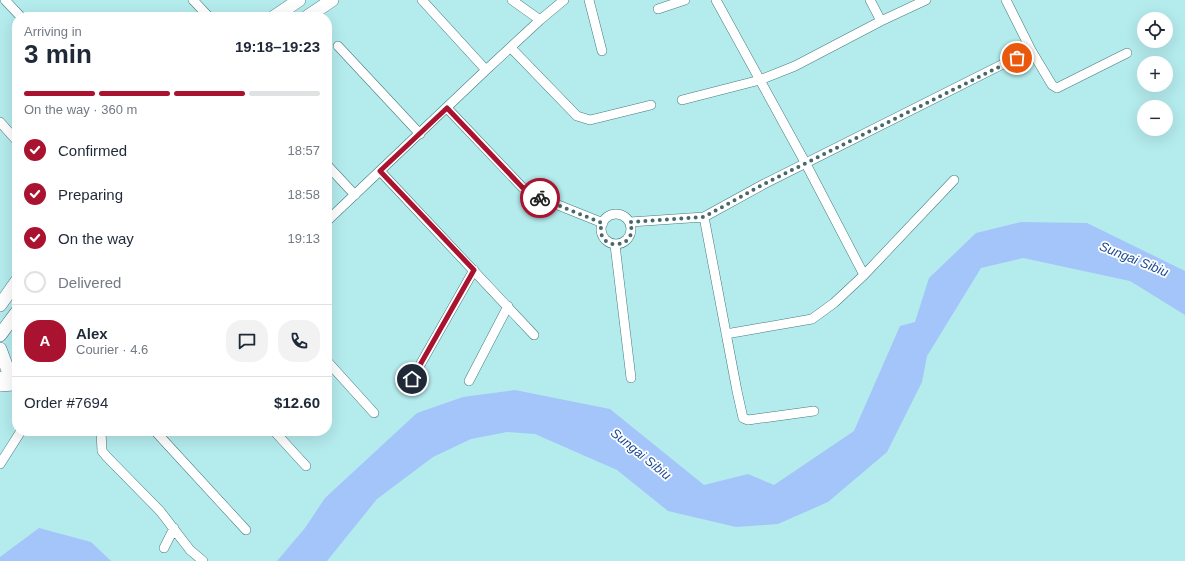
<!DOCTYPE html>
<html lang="en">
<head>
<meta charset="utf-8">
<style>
	body { margin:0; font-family:Arial,sans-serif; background:#f2f2f3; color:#1f2937; height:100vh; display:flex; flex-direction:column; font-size:15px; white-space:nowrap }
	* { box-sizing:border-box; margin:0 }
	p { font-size:13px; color:#747a83 }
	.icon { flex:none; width:22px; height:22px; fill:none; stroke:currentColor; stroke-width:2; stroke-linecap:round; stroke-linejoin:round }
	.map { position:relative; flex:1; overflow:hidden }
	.panel { position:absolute; left:12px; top:12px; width:320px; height:424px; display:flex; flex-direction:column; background:#fff; border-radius:16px; box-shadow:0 4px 16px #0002 }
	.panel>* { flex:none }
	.tools { position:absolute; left:1137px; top:12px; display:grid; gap:8px }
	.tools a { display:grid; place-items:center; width:36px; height:36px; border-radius:50%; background:#fff; box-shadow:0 4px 16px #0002; font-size:20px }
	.pin { position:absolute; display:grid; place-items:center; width:34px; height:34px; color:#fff; margin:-17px; border:2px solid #fff; border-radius:50%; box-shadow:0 1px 4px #0007 }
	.courier { position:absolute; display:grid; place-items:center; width:40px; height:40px; margin:-20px; border:3px solid #aa132f; border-radius:50%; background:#fff; color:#222; box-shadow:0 1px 5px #0007 }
	.head em { font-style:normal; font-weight:700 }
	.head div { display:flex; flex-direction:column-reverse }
	.head { display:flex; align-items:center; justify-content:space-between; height:68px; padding:0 12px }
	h1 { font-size:26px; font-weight:700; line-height:30px }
	.bar { display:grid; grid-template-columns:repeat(4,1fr); gap:6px 4px; align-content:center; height:48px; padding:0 12px }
	.bar i { height:5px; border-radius:3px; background:#e0e1e3 }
	.bar .on { background:#aa132f }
	.bar p { grid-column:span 4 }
	.line { display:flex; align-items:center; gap:10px; padding:0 12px; border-top:1px solid #e0e1e3 }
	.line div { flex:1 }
	.round { display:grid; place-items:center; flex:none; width:42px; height:42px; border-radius:16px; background:#f2f2f3 }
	ol { padding:0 12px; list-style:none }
	li { display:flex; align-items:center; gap:12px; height:44px }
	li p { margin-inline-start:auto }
	li .icon { padding:4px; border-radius:50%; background:#aa132f; color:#fff; stroke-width:4 }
	li:last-child { color:#747a83 }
	li i { width:22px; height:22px; border:2px solid #e0e1e3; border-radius:50% }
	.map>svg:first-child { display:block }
	.water { fill:#a4c5f9 }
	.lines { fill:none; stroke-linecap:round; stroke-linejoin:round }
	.street-casing { stroke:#467a7c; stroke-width:10 }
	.secondary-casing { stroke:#467a7c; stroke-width:14 }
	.street { stroke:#fff; stroke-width:9 }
	.secondary { stroke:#fff; stroke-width:13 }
	.done { stroke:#47696a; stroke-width:4; stroke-dasharray:0 7.2 }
	.route { stroke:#aa132f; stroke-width:5 }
	.labels { text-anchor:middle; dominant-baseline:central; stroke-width:3.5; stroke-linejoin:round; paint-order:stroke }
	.water-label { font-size:13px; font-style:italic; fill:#1c4b96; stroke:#fff }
</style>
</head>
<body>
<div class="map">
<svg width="1185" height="561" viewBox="0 0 1185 561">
	<rect width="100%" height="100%" fill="#b4ebed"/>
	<!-- water -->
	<path class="water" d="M1021,222L1087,223L1185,271V315L1130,281L1023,258L981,268L927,356L922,382L887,452L828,502L778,524L736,527L668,511L617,470L535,434L507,432L471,439L433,457L377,499L327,561H277L305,528L325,498L417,413L463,397L515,390L610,409L704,485L748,474L774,485L854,431L900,326L915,322L929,278L976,233Z
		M39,528L91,542L111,561H0V557Z"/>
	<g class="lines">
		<!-- street casing -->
		<g class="street-casing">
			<path id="street" d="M5,0L21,17
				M193,0L209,17
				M422,0L486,70L540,20L564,0
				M512,0L540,20
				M589,0L602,51
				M716,0L806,164L864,275
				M870,0L881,21
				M1006,0L1031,50L1052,85L1057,88L1127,53
				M658,9L685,0
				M338,46L420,134
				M511,48L577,116L590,120L651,105
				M682,100L760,80L795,66L881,21L926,0
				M447,108L522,187L533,195L603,223
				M0,122L17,141
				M327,165L355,195
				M380,171L534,335
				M601 229a15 15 0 1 1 30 0a15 15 0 1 1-30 0Z
				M704,217L737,391L743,418L748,420L814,411
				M327,221L486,70
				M630,222L704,217L764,184L1031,50
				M615,245L631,378
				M726,334L812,319L834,303L864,275L954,180
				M327,361L374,413
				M0,376L14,385
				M412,379L474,270
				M469,381L508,306
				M101,431L102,451L107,457L160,511L190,550L203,561
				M155,431L246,530
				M274,431L306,466
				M0,464L21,431
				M164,548L174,528"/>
		</g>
		<!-- secondary casing -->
		<g class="secondary-casing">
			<path id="secondary" d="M274,17L299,0
				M307,17L332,0
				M0,305L17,281
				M0,335L17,312
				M0,349L13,384L0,385"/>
		</g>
		<!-- street -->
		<use href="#street" class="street"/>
		<!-- secondary -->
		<use href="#secondary" class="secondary"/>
	</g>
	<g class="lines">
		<!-- done -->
		<path class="done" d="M540,198L602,223C593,252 640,251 630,222L704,217L764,184L1017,58"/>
		<!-- route -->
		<path class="route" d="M412,379L474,270L380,171L447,108L522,187L540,198"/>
	</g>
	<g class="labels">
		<!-- water labels -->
		<g class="water-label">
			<text transform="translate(1134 259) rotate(22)">Sungai Sibiu</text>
			<text transform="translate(641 454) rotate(39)">Sungai Sibiu</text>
		</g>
	</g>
</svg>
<div class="tools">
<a><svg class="icon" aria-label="locate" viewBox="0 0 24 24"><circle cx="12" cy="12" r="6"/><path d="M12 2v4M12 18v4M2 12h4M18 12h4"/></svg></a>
<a>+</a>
<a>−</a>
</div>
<div class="pin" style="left:1017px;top:58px;background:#ea580c"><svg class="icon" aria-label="bag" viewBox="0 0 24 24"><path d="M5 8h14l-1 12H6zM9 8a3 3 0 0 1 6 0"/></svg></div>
<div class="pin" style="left:412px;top:379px;background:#1f2937"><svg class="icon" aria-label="home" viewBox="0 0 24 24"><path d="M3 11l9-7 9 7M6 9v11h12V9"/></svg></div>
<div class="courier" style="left:540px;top:198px"><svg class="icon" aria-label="bike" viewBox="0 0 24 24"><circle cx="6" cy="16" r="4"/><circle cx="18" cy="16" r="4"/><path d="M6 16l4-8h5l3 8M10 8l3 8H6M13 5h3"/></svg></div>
<section class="panel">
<div class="head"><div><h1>3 min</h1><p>Arriving in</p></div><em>19:18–19:23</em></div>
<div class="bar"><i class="on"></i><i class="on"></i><i class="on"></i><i></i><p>On the way · 360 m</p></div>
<ol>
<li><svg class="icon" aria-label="check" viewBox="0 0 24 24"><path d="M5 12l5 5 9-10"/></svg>Confirmed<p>18:57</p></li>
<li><svg class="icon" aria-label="check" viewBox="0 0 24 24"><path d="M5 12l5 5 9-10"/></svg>Preparing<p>18:58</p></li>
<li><svg class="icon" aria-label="check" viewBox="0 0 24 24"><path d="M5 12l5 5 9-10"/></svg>On the way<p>19:13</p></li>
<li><i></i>Delivered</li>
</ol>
<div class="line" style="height:72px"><b class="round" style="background:#aa132f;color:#fff">A</b><div><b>Alex</b><p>Courier · 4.6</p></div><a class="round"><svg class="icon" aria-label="chat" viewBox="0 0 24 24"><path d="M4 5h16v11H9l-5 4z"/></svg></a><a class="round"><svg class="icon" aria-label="phone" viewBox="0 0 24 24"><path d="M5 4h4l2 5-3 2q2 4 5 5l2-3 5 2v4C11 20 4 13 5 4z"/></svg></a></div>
<div class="line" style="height:52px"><div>Order #7694</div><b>$12.60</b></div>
</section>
</div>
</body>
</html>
